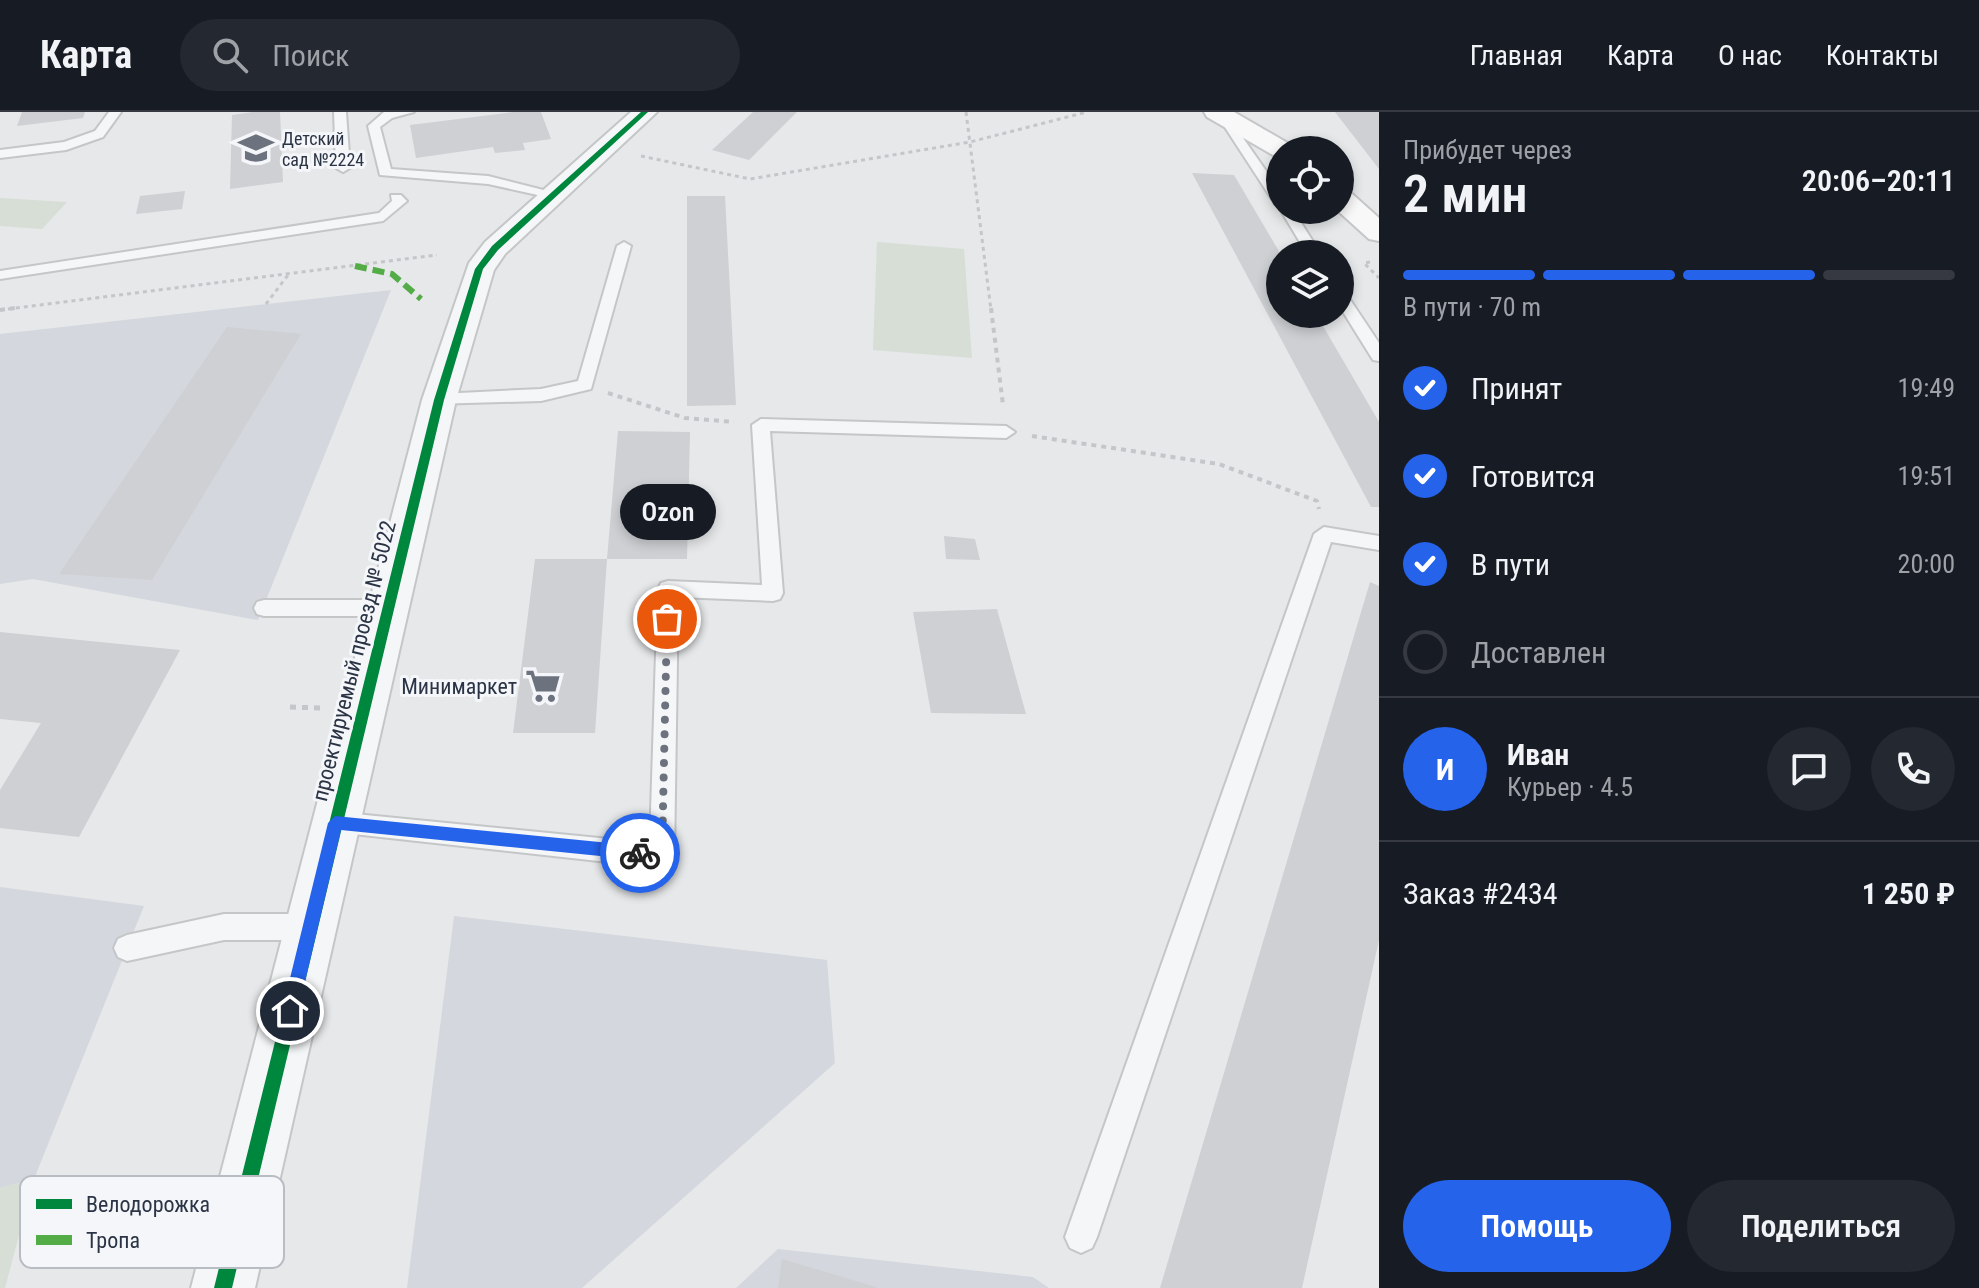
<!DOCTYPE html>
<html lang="ru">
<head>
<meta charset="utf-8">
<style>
	body { margin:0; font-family:"Roboto Condensed",sans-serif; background:#242831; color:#f1f3f6; height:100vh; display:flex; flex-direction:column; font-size:30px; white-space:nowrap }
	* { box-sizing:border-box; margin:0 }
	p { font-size:26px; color:#9ea1a6 }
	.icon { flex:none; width:44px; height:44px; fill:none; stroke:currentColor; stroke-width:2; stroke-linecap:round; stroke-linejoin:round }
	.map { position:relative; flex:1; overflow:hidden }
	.sheet { display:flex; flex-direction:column; background:#171b24; width:600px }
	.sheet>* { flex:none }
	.fabs { position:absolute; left:1266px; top:24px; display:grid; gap:16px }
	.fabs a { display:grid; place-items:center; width:88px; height:88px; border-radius:50%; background:#171b24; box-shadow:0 4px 12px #0003; font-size:40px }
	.pin { position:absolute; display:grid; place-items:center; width:68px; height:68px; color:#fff; margin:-34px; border:4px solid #fff; border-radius:50%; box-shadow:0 2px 8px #0007 }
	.courier { position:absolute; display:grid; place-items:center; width:80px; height:80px; margin:-40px; border:6px solid #2563eb; border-radius:50%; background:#fff; color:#222; box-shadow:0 2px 10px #0007 }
	.bubble { position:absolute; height:56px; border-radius:28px; background:#171b24; box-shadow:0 4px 12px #0003; font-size:26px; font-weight:600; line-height:56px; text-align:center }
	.headline em { font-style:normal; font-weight:600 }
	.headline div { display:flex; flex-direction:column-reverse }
	.headline { display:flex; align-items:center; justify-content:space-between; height:136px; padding:0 24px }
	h1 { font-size:52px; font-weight:600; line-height:60px }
	.bar { display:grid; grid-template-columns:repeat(4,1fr); gap:12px 8px; align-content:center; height:96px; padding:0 24px }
	.bar i { height:10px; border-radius:6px; background:#363941 }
	.bar .current { background:#2563eb }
	.bar p { grid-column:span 4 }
	.line { display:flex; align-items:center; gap:20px; padding:0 24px; border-top:2px solid #363941 }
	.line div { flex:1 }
	.round { display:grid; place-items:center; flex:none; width:84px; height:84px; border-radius:42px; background:#242831 }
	ol { padding:0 24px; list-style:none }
	li { display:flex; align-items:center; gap:24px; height:88px }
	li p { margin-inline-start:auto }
	li .icon { padding:8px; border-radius:50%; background:#2563eb; color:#fff; stroke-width:4 }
	li:last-child { color:#9ea1a6 }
	li i { width:44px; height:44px; border:4px solid #363941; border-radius:50% }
	.button { display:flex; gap:16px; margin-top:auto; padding:16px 24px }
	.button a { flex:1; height:92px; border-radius:48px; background:#2563eb; color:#fff; font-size:32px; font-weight:600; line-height:92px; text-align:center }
	.button a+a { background:#242831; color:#f1f3f6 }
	header { display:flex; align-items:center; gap:48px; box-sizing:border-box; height:112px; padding:0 40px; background:#171b24; border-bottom:2px solid #363941 }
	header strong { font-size:38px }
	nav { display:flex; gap:44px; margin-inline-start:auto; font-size:28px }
	.search { width:560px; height:72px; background:#242831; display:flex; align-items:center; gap:20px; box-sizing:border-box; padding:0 28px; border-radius:44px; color:#9ea1a6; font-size:30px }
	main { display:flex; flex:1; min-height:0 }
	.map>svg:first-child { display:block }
	.built { fill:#d4d7dd }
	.green { fill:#d6ded6 }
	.building { fill:#ced0d3 }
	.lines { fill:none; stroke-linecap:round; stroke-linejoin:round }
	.service-casing { stroke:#c4c6c8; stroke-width:4 }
	.minor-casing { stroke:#c4c6c8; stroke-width:4 }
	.secondary-casing { stroke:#c4c6c8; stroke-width:4 }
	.path-far2 { stroke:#c5c6ca; stroke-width:3; stroke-dasharray:4 4; stroke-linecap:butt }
	.path-far1 { stroke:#c5c6ca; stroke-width:4; stroke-dasharray:5 5; stroke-linecap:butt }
	.path { stroke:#c5c6ca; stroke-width:5; stroke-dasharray:6 6; stroke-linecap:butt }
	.service { fill:#f5f6f7; fill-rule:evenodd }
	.minor { fill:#f5f6f7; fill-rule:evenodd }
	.secondary { fill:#f8f8f8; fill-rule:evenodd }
	.quiet { stroke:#54ac47; stroke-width:6; stroke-dasharray:12 6; stroke-linecap:butt }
	.cycleway-casing { stroke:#f4f6f9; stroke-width:5 }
	.cycleway { fill:#00873e; fill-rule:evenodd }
	.route { fill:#2563eb }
	.done { stroke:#6c737f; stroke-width:8; stroke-dasharray:0 14.4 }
	.labels { text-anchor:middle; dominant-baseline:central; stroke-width:6; stroke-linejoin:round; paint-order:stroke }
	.far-poi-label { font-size:18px; fill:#2b3445; stroke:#f4f6f9; text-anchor:start }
	.street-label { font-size:22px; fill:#2b3445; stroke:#f4f6f9 }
	.poi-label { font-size:22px; fill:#2b3445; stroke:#f4f6f9; text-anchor:end }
	.key { fill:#f4f6f9; stroke:#b8bcc3; stroke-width:2 }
	.key-label { font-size:22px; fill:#2b3445 }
</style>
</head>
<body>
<header>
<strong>Карта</strong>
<div class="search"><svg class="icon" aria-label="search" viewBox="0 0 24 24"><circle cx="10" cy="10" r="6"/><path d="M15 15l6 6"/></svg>Поиск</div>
<nav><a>Главная</a><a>Карта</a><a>О нас</a><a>Контакты</a></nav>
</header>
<main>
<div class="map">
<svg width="1379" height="1176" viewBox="0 0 1379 1176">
	<rect width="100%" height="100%" fill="#e6e8ea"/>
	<!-- built -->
	<path class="built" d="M391,178L258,508L33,467L0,472V222Z
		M0,775L144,794L34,1067L0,1076Z
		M454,804L827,848L835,951L582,1176H407Z
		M778,1137L1033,1165L1049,1176H736Z"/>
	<!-- green -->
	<path class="green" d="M0,86L67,90L42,117L0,114Z
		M877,130L964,137L972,246L873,238Z
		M34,1067L5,1176H0V1076Z"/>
	<!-- building -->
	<path class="building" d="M22,0H85L83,6L17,14Z
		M253,0H280L283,70L230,77L232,3Z
		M513,0H541L551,27L523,31L525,38L495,41L493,35L416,46L410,13Z
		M753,0H797L749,48L712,38Z
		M1335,0H1379V57Z
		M1192,61L1234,63L1280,141V202H1316L1379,310V395H1371Z
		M185,79L182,97L136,102L140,84Z
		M687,84H725L736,293L687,294Z
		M227,215L301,222L152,468L59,462Z
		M618,319L690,320L687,447H607L595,621H513L535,447H607Z
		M944,424L975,427L980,448L946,447Z
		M1370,470L1379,474V828L1302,1176H1160Z
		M997,497L1026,602L931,601L913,500Z
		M0,520L180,538L79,725L0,716V678L41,611L0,607Z
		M782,1147L876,1175V1176H778Z"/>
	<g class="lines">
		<!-- service casing -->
		<g class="service-casing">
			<path id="service" d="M109,0H121L103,25L66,38L0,46V38L64,30L95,19Z
				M334,0H346L350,56L343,60L336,56Z
				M384,0H414L392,6L380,15L391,57L488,64L563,83L556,87L488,72L380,63L368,14Z
				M1215,0H1225L1280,79V93L1275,92Z
				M391,83H401L407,89L383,109L0,167V159L379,101L392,89Z
				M1280,97L1293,98L1321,142H1307Z
				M624,130L631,134L591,277L541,289L433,292L431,288L433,284L439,282L541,277L578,269L617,134Z
				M1340,178L1345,180L1379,231V249L1373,248L1340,195Z
				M761,307L1006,314L1015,320L1006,326L770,319L783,481L780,487L773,489L678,485L674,744L671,752L662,756L326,719L323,711L326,703L335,700L650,731L658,477L661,471L668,469L762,473L752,313Z
				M1324,415L1379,424V438L1331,430L1097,1125L1092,1136L1081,1141L1070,1136L1065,1125L1314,422Z
				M264,488H388L395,490L398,496L395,502L388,504H264L257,502L254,496L257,490Z
				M224,802H310L319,806L323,815L319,824L310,828H224L127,849L118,845L114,836L118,827L127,823Z"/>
		</g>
		<!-- minor casing -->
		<g class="minor-casing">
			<path id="minor" d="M631,0H657L505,142L494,158L456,288L255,1176H191L422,288L469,151L485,130Z"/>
		</g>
		<!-- secondary casing -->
		<g class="secondary-casing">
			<path id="secondary" d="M1204,0H1234L1291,33L1295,38H1280V45L1273,43L1207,5Z
				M1340,78L1350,80L1379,106V129L1369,127L1337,98H1340Z"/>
		</g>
		<!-- path-far2 -->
		<path class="path-far2" d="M966,0L991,198
			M641,44L750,67L970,30L1087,0
			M1370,150L1364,151L1379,166
			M266,192L288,163
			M0,198L437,143"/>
		<!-- path-far1 -->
		<path class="path-far1" d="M991,196L1003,293
			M0,198L15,196
			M608,281L685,306L734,310
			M1032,324L1219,352L1317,389L1319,397"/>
		<!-- path -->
		<path class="path" d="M290,595L321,596"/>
		<!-- service -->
		<use href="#service" class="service"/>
		<!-- minor -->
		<use href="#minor" class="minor"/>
		<!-- secondary -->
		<use href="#secondary" class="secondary"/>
		<!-- quiet -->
		<path class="quiet" d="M355,154L392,162L421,187"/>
		<!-- cycleway casing -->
		<g class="cycleway-casing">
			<path id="cycleway" d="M641,0H648L498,138L483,157L444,288L232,1176H214L434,288L475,157L492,134Z"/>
		</g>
		<!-- cycleway -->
		<use href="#cycleway" class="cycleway"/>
	</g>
	<!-- route -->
	<path class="route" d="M335,704L640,734L648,741L640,748L341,718L298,899L290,907L282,899L328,711Z"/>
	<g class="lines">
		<!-- done -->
		<path class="done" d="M640,741L662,744L667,507"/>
	</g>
	<!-- icons -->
	<defs>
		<g id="school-bare" transform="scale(2.76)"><path d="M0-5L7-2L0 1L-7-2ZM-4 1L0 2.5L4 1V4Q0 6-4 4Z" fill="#6c737f" stroke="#f4f6f9" stroke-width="2.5" paint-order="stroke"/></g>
		<g id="supermarket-bare" transform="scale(2.76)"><path d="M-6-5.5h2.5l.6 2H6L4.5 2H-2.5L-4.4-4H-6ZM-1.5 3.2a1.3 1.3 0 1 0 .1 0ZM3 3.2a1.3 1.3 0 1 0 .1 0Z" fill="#6c737f" stroke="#f4f6f9" stroke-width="2.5" paint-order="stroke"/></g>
	</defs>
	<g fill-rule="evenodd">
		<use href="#school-bare" x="256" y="36"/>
		<use href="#supermarket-bare" x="543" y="574"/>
	</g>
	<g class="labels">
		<!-- far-poi labels -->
		<g class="far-poi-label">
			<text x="282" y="26">Детский<tspan x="282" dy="21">сад №2224</tspan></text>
		</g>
		<!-- street labels -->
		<g class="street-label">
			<text transform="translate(354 549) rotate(-76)">проектируемый проезд № 5022</text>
		</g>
		<!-- poi labels -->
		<g class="poi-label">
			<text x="517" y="574">Минимаркет</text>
		</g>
	</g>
	<!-- legend -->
	<rect x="20" y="1064" width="264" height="92" rx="12" class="key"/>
	<rect x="36" y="1087" width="36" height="10" fill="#00873e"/>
	<rect x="36" y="1123" width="36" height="10" fill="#54ac47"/>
	<g class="key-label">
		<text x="86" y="1100">Велодорожка</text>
		<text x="86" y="1136">Тропа</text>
	</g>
</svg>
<div class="fabs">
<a><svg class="icon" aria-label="locate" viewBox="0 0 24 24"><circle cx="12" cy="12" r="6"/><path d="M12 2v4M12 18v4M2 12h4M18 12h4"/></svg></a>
<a><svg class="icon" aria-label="layers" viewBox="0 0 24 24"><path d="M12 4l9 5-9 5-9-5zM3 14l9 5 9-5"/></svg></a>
</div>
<div class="pin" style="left:667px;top:507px;background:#ea580c"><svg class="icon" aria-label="bag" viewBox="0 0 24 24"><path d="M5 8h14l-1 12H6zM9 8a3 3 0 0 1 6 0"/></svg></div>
<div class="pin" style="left:290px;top:899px;background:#1f2937"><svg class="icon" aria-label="home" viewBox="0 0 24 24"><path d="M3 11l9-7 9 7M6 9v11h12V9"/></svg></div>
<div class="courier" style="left:640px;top:741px"><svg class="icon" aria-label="bike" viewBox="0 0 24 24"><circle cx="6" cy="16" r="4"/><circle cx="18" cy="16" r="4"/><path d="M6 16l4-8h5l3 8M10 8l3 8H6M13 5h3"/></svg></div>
<div class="bubble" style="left:620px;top:372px;width:96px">Ozon</div>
</div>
<section class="sheet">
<div class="headline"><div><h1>2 мин</h1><p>Прибудет через</p></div><em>20:06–20:11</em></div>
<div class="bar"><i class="current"></i><i class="current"></i><i class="current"></i><i></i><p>В пути · 70 m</p></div>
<ol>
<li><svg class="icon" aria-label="check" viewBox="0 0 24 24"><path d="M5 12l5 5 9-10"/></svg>Принят<p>19:49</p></li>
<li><svg class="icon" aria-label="check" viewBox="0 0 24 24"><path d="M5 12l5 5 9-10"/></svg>Готовится<p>19:51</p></li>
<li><svg class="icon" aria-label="check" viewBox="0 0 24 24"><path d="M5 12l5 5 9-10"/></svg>В пути<p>20:00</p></li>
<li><i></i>Доставлен</li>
</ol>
<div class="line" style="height:144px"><b class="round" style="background:#2563eb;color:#fff">И</b><div><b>Иван</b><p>Курьер · 4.5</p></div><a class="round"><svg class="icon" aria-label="chat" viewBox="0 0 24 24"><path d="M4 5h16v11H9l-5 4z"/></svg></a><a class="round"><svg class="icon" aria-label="phone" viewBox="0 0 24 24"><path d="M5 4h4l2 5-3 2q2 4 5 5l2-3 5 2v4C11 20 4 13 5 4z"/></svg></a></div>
<div class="line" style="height:104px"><div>Заказ #2434</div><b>1 250 ₽</b></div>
<div class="button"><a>Помощь</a><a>Поделиться</a></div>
</section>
</main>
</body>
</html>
